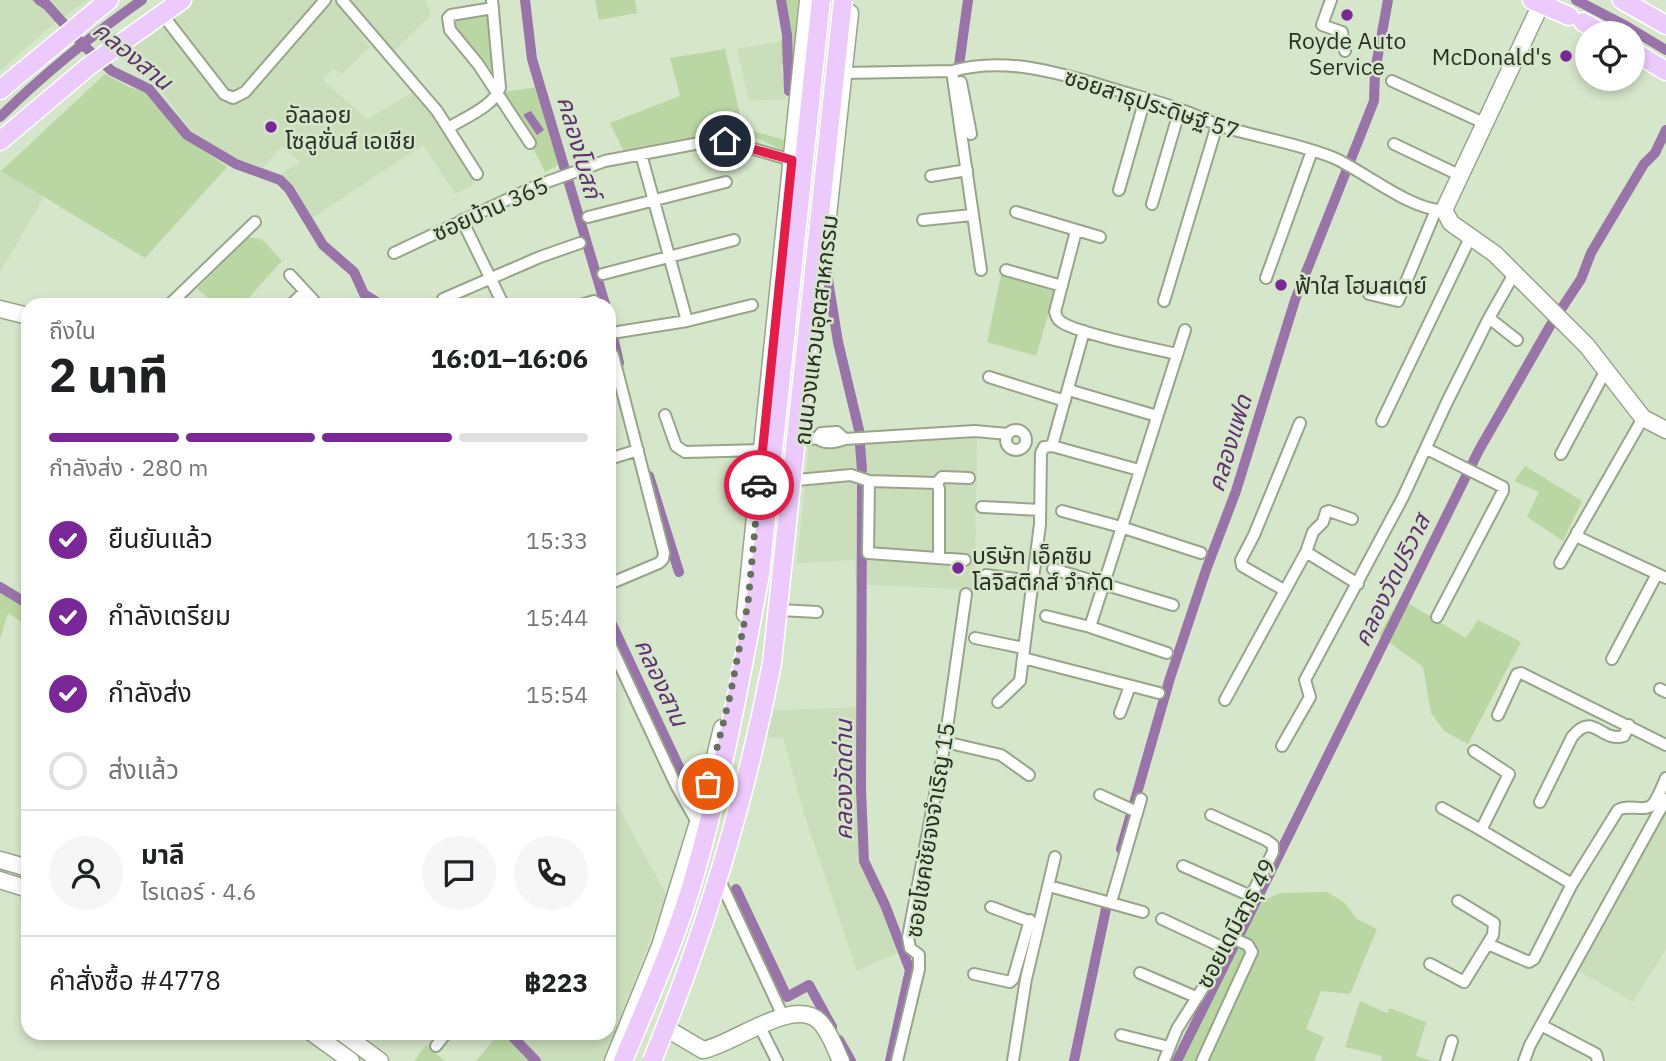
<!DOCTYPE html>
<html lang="th">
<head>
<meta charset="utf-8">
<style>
	body { margin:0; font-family:"IBM Plex Sans","Noto Sans Thai",sans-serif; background:#f6f6f6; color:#202124; height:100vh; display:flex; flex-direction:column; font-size:26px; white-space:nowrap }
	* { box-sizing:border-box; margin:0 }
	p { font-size:23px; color:#757577 }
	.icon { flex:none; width:38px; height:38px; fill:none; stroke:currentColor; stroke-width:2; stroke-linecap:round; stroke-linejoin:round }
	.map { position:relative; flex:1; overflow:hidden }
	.side { position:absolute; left:21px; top:298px; width:595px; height:742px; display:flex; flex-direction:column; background:#fff; border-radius:21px; box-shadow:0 4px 10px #0003 }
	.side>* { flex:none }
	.buttons { position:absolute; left:1575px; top:21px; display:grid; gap:14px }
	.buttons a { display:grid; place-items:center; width:70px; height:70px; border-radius:50%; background:#fff; box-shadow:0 4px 10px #0003; font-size:35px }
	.pin { position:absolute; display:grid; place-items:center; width:60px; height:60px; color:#fff; margin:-30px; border:4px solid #fff; border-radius:50%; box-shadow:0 2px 7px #0007 }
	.courier { position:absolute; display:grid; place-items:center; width:70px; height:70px; margin:-35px; border:5px solid #e11d48; border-radius:50%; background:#fff; color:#222; box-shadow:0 2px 9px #0007 }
	.head em { font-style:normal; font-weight:800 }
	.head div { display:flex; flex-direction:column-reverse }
	.head { display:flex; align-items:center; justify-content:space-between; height:119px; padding:0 28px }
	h1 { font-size:46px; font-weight:800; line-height:52px }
	.bar { display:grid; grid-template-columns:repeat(4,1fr); gap:10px 7px; align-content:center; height:84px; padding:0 28px }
	.bar i { height:9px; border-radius:5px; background:#e0e0e0 }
	.bar .selected { background:#7a2898 }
	.bar p { grid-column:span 4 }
	.line { display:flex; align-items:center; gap:18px; padding:0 28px; border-top:2px solid #e0e0e0 }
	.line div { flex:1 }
	.round { display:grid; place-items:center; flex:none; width:74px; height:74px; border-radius:37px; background:#f6f6f6 }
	ol { padding:0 28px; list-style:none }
	li { display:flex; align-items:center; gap:21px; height:77px }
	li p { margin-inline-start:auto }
	li .icon { padding:7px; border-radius:50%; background:#7a2898; color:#fff; stroke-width:4 }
	li:last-child { color:#757577 }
	li i { width:38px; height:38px; border:4px solid #e0e0e0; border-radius:50% }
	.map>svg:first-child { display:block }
	.built { fill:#cbdebb }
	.green { fill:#bad7a3 }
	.water { fill:#9874a8 }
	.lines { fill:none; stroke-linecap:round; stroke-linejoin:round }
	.canal { stroke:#9874a8; stroke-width:10 }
	.street-casing { stroke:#97a58b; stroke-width:14 }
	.secondary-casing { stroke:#97a58b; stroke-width:19 }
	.primary-casing { stroke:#fff; stroke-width:21 }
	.street { stroke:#fff; stroke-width:10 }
	.secondary { stroke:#fff; stroke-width:16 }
	.primary { stroke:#edcafc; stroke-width:18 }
	.primary-bridge-casing { stroke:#fff; stroke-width:21; stroke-linecap:butt }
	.primary-bridge { stroke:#edcafc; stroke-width:18 }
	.done { stroke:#66705f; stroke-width:7; stroke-dasharray:0 12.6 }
	.route { stroke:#e11d48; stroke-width:9 }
	.poi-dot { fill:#7a2898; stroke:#d6e6ca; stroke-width:2.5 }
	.labels { text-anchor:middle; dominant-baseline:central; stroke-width:5; stroke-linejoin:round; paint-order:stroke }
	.poi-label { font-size:23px; fill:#2a3025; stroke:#d6e6ca; text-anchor:start }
	.street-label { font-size:23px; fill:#2a3025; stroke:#d6e6ca }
	.water-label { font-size:24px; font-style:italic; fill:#5f3072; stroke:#d6e6ca }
</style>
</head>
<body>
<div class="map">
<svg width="1666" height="1061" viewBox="0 0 1666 1061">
	<rect width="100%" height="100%" fill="#d6e6ca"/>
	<!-- built -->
	<path class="built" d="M0,0H32L42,6L56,22L0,71Z
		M49,0H87L64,17Z
		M194,0H335L370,47L342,74L333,69L323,80L367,119L416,90L475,183L455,194L423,145L311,219L286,181L279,175L300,162L282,146L263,168L226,154L190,129L157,85L116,54Z
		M348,0H426L431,15L394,51Z
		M781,41V65L786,99L749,101L737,49Z
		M0,170L44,197L0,272Z
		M977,437L975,569L972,590L856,584L855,560L797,563L809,446Z
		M857,707L861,860L899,952L857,971L804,814L783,738L766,737L773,711Z
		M609,789L667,896L603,1061H538L509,1033L609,1032Z
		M1666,801V949L1633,1002L1575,969Z"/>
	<!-- green -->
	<path class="green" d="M595,0H635L637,13L599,20Z
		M780,0H798L793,64L781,65V41L785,36Z
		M487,17L492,71L453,24L455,19Z
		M725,49L743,128L784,140L783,150L748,134L733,130L623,150L610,123L680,96L670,58Z
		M105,74L129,87L146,92L161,107L179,133L227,167L145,258L1,171Z
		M536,87L550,138L560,162L555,167L545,172L533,148L536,146L509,106L505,92Z
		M248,237L262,239L282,261L243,304H217L197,289Z
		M1001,275L1055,292L1036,356L987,342Z
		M1525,466L1582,501L1563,541L1527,517L1539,492L1514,481Z
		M0,590L28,608V626L8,613L0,639Z
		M1400,598L1466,638L1478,620L1521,642L1468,744L1444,731L1431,713L1423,667L1379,635Z
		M1327,892L1344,902L1357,919L1377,929L1350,994L1321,991L1306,1029L1324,1037L1314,1061H1183L1260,902L1280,893Z
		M1360,1001L1387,1013L1390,1008L1426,1022L1416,1056L1432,1061H1381L1382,1056L1345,1047Z
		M500,1032L502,1033L532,1061H476Z
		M426,1045L445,1061H414Z"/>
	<!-- water -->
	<path class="water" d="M32,0H49L64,17L56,22L42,6Z
		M531,111L544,130L537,135L524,116V114Z"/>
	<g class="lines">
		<!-- canal -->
		<path class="canal" d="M39,0L47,5L83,45L112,71L149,89L187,135L236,164L280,180L289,189L323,245L354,272L364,294L380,304
			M525,0L532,59L605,304
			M781,0L787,35L789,91
			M1576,0L1626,26L1666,50
			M959,65L968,0
			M0,117C44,74 92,35 142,0
			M827,274L838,342L859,430
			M609,319L619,363
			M860,445L862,470
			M649,476L679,572
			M862,486L861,790L864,861L885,905L910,970L890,1061
			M0,587L28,604
			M609,618L695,801
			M1121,849L1170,678L1206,570L1236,491L1295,300L1374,101L1375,71L1388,0
			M736,889L787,997L809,985L832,1027
			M508,1032L536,1061
			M839,1040L851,1061
			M1074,1061L1107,904
			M1177,1061L1479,450L1550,326L1581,279L1591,253L1604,231L1644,164L1655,153L1666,130"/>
		<!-- street casing -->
		<g class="street-casing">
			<path id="street" d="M342,0L437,111L477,174
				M1331,0L1322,25L1342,32L1345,51
				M493,8L451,15L448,18L450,30L478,64L530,143
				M162,14L224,94L233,98L245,92L325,0
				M952,71L981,270
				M844,73L952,71C1008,55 1066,75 1120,91C1140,97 1161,102 1181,110C1194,114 1207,121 1221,126C1256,137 1301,144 1334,158C1362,170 1413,212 1444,210
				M1392,81L1484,123
				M961,82L971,134
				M448,128C464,118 494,106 500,88L492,0
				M1394,144L1459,175
				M641,154L687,321
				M931,176L967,170
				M1119,190L1145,99
				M1152,204L1180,109
				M1016,212L1100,237
				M588,217L726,182
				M462,220L503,304
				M923,220L972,215
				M1076,231L1055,312C1057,316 1056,318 1060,321C1074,333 1155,349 1177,354
				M394,253L536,186L605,161L705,142L725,141L792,160
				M1006,270L1062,286
				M603,274L734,240
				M290,275L315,302
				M1266,278L1312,151
				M1369,294L1398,301L1436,210
				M443,299L540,257L580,243
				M1164,301L1217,125
				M170,304L255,222
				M292,304L305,291
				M584,304L594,301
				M1489,318L1517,340
				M618,332L687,321L752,305
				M989,377L1065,401
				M1069,387L1072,391L1157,416
				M665,415L676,446L685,452L763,450
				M1382,421L1470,238
				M1006 440a10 10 0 1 1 20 0a10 10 0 1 1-20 0Z
				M817,438L821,433L837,432L845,439
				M803,440L817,438C825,445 836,442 845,439L975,431L1008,434
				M1052,446L1084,331
				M1427,449L1503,487V491L1437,617
				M1561,454L1606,370
				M609,459L638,450
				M797,480L851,475L869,481L937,483L942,477L969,478
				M869,481L868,553L965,560
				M937,483L939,489V558
				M982,507L1040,510
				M1062,511L1121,527L1201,553
				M1577,532L1580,538L1666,578
				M1306,552L1358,584
				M1560,563L1643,418
				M1053,569L1173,605
				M986,575L1032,581
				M609,584L659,563L663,559L664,553L613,355
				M1284,590L1242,566L1241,560L1254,535L1300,423
				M780,610L817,612
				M1046,616L1090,627L1167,653
				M1090,627L1185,330
				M975,638L1024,648
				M609,642L676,785L697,822
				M1023,658L1159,693
				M1612,659L1657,574
				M1660,689L1666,692
				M1225,700L1306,552L1313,532L1323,522L1326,512L1329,511L1352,519
				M998,702L1020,681L1040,524L1041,453L1044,447L1052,446L1139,470
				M1120,713L1130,686
				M1498,715L1517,674L1521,673L1666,745
				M945,742L1001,755L1029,775
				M1282,746L1310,697L1305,680L1403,497L1447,402L1489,318L1514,274
				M1474,751L1509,774L1481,830L1572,884
				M1100,795L1137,812
				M1540,802L1572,737C1594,710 1600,743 1624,736L1629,725
				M1442,808L1481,830
				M1183,866L1251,896
				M721,883L783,1016
				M1049,886L1143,912
				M1111,902L1141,799
				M991,907L1034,923
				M1162,919L1224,948
				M1488,944L1529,962L1534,959L1572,884L1618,810C1627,804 1645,812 1652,805C1658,799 1662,786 1666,778
				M1430,964L1464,982L1493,935L1494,923L1458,901
				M1140,973L1196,997
				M974,974L1010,982L1013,979L1030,920
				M1541,1025L1596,1054L1598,1061
				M760,1027L777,1061
				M1121,1035L1169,1047
				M436,1046L447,1032
				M897,1061L919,969V955L910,948L908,937L945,742L966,594
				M1013,1061L1026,979L1055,857
				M1164,1061L1177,1029L1213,972L1273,852V845L1266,840L1211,815
				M1202,1061L1252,952L1248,945L1230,937
				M1446,1061L1452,1041
				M1524,1061L1530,1045L1666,799"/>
		</g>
		<!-- secondary casing -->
		<g class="secondary-casing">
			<path id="secondary" d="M1541,4L1444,210L1451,223L1495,254L1587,346L1643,418L1666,430
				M826,234L850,13
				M0,309L28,316
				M745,614L808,0
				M0,860L28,868
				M0,880L28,889
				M669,1030L703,1050C733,1045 794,995 820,1022C830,1032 835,1049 841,1061
				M311,1032L351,1061
				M341,1032L380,1061
				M613,1061L660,946L703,806L722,728"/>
		</g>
		<!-- primary casing -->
		<g class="primary-casing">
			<path id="primary" d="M1532,0L1569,16
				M1622,0L1666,25
				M1583,22L1602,33
				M1633,51L1666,71
				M0,90L109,0
				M0,141L89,66L182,0"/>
		</g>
		<!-- street -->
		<use href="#street" class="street"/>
		<!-- secondary -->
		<use href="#secondary" class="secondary"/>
		<!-- primary -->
		<use href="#primary" class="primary"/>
		<!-- primary-bridge casing -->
		<g class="primary-bridge-casing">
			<path id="primary-bridge" d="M623,1061C648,1000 676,940 694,877C723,777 741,676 760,574L821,0
				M652,1061C706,930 745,802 772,663L843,0"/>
		</g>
		<!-- primary-bridge -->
		<use href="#primary-bridge" class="primary-bridge"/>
	</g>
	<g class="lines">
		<!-- done -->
		<path class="done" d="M708,784L730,696L748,603L759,485"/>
		<!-- route -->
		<path class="route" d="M725,141L792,160L759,485"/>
	</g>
	<!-- markers -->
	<g class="poi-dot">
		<circle cx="1347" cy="15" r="7"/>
		<circle cx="1566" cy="56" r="7"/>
		<circle cx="271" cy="127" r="7"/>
		<circle cx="1281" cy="285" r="7"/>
		<circle cx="958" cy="568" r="7"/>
	</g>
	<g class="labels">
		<!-- poi labels -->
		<g class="poi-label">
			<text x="1347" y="40" text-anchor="middle">Royde Auto<tspan x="1347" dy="26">Service</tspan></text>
			<text x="1552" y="56" text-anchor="end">McDonald's</text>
			<text x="285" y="114">อัลลอย<tspan x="285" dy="26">โซลูชั่นส์ เอเชีย</tspan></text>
			<text x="1295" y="285">ฟ้าใส โฮมสเตย์</text>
			<text x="972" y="555">บริษัท เอ็คซิม<tspan x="972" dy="26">โลจิสติกส์ จำกัด</tspan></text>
		</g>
		<!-- street labels -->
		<g class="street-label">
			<text transform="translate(1152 103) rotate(18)">ซอยสาธุประดิษฐ์ 57</text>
			<text transform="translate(490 208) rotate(-24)">ซอยบ้าน 365</text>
			<text transform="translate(815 330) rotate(-83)">ถนนวงแหวนอุตสาหกรรม</text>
			<text transform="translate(929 830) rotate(-81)">ซอยโชคชัยจงจำเริญ 15</text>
			<text transform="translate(1235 923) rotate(-62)">ซอยเดมีสาธุ 49</text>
		</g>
		<!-- water labels -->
		<g class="water-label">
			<text transform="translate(133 55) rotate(39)">คลองสาน</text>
			<text transform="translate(580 147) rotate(74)">คลองโบสถ์</text>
			<text transform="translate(1229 443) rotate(-73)">คลองแฟด</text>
			<text transform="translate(1391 580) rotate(-64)">คลองวัดปริวาส</text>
			<text transform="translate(662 682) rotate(65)">คลองสาน</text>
			<text transform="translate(843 780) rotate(-90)">คลองวัดด่าน</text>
		</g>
	</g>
</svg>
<div class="buttons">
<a><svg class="icon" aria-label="locate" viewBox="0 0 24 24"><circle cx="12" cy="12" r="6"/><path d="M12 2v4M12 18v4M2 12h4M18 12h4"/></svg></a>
</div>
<div class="pin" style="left:708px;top:784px;background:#ea580c"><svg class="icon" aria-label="bag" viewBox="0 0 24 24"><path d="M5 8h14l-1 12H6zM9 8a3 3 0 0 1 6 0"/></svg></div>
<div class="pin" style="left:725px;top:141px;background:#1f2937"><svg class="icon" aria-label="home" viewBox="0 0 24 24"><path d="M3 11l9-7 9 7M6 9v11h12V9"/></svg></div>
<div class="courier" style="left:759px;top:485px"><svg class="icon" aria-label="car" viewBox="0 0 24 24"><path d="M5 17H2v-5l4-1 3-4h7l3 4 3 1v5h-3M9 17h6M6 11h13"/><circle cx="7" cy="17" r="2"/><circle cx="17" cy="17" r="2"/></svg></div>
<section class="side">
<div class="head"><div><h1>2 นาที</h1><p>ถึงใน</p></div><em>16:01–16:06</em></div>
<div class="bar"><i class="selected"></i><i class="selected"></i><i class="selected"></i><i></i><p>กำลังส่ง · 280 m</p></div>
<ol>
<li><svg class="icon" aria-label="check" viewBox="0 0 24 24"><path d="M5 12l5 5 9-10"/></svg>ยืนยันแล้ว<p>15:33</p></li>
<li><svg class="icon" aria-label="check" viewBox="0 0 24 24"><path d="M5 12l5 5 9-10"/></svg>กำลังเตรียม<p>15:44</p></li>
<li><svg class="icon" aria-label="check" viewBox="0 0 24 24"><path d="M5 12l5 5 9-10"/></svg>กำลังส่ง<p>15:54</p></li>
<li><i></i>ส่งแล้ว</li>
</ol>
<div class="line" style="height:126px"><a class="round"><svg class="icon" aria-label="person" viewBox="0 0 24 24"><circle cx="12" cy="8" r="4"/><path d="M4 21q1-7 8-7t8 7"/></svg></a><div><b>มาลี</b><p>ไรเดอร์ · 4.6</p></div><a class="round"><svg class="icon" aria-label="chat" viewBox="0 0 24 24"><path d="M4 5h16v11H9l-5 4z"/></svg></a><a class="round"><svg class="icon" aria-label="phone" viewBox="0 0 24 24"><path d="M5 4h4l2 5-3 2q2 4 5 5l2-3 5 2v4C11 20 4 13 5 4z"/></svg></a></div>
<div class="line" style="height:91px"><div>คำสั่งซื้อ #4778</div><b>฿223</b></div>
</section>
</div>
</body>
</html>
